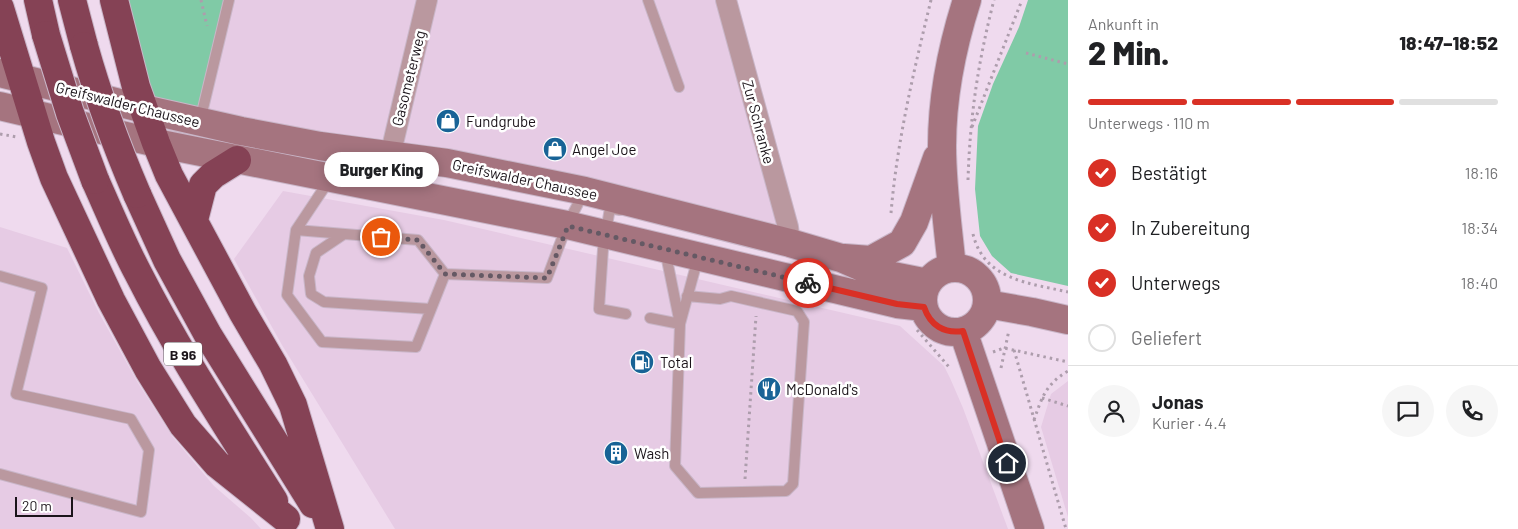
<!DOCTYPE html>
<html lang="de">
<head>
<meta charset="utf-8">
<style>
	body { margin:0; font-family:Barlow,sans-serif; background:#f6f6f6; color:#202124; height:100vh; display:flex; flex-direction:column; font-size:19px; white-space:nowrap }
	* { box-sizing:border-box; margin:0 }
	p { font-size:16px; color:#757577 }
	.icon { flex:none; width:28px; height:28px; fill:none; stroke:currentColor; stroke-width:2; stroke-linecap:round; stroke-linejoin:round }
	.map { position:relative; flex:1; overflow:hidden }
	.drawer { display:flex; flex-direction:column; background:#fff; width:450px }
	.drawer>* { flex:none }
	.scale { position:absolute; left:15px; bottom:12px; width:58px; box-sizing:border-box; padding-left:5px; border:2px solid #1b141a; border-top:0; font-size:14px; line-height:18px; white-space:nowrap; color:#1b141a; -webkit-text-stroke:4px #fff; paint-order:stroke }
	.pin { position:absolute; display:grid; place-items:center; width:42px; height:42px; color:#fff; margin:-21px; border:2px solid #fff; border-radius:50%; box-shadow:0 1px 5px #0007 }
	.courier { position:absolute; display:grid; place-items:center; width:50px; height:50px; margin:-25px; border:4px solid #d93025; border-radius:50%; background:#fff; color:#222; box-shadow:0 1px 6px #0007 }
	.bubble { position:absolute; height:35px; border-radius:18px; background:#fff; box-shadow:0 2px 12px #0003; font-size:16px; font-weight:800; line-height:35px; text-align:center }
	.summary em { font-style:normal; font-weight:800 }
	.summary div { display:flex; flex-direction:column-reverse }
	.summary { display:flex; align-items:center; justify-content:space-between; height:85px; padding:0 20px }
	h1 { font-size:32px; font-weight:800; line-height:38px }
	.bar { display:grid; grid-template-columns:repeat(4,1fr); gap:8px 5px; align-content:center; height:60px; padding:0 20px }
	.bar i { height:6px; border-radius:4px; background:#e0e0e0 }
	.bar .selected { background:#d93025 }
	.bar p { grid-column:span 4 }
	.line { display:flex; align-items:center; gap:12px; padding:0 20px; border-top:1px solid #e0e0e0 }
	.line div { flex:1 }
	.round { display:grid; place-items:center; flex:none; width:52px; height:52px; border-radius:26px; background:#f6f6f6 }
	ol { padding:0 20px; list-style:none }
	li { display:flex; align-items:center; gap:15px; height:55px }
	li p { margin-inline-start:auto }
	li .icon { padding:5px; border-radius:50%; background:#d93025; color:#fff; stroke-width:4 }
	li:last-child { color:#757577 }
	li i { width:28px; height:28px; border:2px solid #e0e0e0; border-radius:50% }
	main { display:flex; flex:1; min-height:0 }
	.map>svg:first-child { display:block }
	.built { fill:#e6cbe4 }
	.green { fill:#80caa6 }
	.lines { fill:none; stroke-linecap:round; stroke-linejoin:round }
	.lane-casing { stroke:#c9b6c8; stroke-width:12 }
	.street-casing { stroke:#c9b6c8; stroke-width:22 }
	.secondary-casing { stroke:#c9b6c8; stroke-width:30 }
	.highway-casing { stroke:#c9b6c8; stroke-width:30 }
	.path { stroke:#ad9dac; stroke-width:3; stroke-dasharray:2.5 4; stroke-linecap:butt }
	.lane { stroke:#ba989f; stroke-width:10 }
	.street { stroke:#ba989f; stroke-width:20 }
	.secondary { stroke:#a5747f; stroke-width:28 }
	.highway { stroke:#854255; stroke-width:28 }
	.highway-bridge-casing { stroke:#c9b6c8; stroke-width:30; stroke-linecap:butt }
	.highway-bridge { stroke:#854255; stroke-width:28 }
	.done { stroke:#655964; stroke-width:5; stroke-dasharray:0 9 }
	.route { stroke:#d93025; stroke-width:6 }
	.labels { text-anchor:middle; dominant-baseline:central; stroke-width:5; stroke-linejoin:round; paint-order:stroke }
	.shield { fill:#fff; stroke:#5f5a5f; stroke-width:1 }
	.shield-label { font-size:14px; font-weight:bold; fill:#1b141a }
	.street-label { font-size:15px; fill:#1b141a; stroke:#fff }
	.poi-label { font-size:15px; fill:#1b141a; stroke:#fff; text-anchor:start }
</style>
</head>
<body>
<main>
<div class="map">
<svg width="1068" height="529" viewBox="0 0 1068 529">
	<rect width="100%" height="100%" fill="#efdaee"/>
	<!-- built -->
	<path class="built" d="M229,0H726L790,243L200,122Z
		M283,191L444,220L900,326L944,366L950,378L963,408L1008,529H395L282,345L234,259Z
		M0,227L67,248L99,313L138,383L172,436L214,486L251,518L261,529H0Z
		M1068,381V517L1041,427L1051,394Z"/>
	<!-- green -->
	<path class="green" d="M114,0H229L200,122L144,109Z
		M1028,0H1068V286L1011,273L992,256L980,236L975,189L978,126L993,84L1019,27Z"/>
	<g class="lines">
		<!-- lane casing -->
		<g class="lane-casing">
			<path id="lane" d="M648,0L679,87
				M200,121L229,0
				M330,179L296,230L287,295L322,342L416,347L445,274L547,278L567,225L584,192
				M620,210L610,208L603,249L599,309L626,314
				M296,230L418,240L445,274
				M344,234L316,253L309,276L311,294L324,302L431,309
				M665,250L680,324L675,466L698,493L786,491L793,484L804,322L797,311L731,296L720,299L687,296
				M0,276L42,288L16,394L131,419L149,450L141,512L0,474
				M650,318L680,324L698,258"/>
		</g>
		<!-- street casing -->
		<g class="street-casing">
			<path id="street" d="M726,0L788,227L790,243
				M390,156L427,0"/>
		</g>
		<!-- secondary casing -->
		<g class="secondary-casing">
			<path id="secondary" d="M0,73L144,109L241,131L320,146L447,163L585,191L790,243L841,258L873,272L928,283
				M0,106L156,143L567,225L897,304L924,307
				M844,258L871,260L902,243L914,222L937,158
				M952,268C948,227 942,187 942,146C942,97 952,47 967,0
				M923 300a32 32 0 1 1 64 0a32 32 0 1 1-64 0Z
				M987,304L1032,312L1068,320
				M963,331L1030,529"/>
		</g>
		<!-- highway casing -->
		<g class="highway-casing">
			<path id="highway" d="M38,0L46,35
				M72,0L84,46
				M114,0L136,87L156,143L169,175L243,313L273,364L293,405L330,529
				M0,8L41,142L54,178L111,300L148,369L183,425L217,464L286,519
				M95,180C109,211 122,243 138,273C178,352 227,426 274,501
				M137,194L167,260L208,335L313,504
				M194,220L203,185L213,175L237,160"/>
		</g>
		<!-- path -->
		<path class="path" d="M201,0L207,26
			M1026,53L1068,64
			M972,127L1022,0
			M0,134L17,137
			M968,180C970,116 978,62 994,0
			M891,213C897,141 914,70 931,0
			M973,234C984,280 1029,283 1068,292
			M917,330L949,367
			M1014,350L1066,529
			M993,352L1004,348L1068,362
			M1001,368L1009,330
			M1042,398L1068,406
			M1034,420C1042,397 1046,384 1068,371
			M745,479L756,316"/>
		<!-- lane -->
		<use href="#lane" class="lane"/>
		<!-- street -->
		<use href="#street" class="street"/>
		<!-- secondary -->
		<use href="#secondary" class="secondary"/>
		<!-- highway -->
		<use href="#highway" class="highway"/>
		<!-- highway-bridge casing -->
		<g class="highway-bridge-casing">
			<path id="highway-bridge" d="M46,35L70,113L95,180
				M84,46C98,96 116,145 137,194"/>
		</g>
		<!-- highway-bridge -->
		<use href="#highway-bridge" class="highway-bridge"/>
	</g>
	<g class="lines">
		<!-- done -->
		<path class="done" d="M381,237L418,240L445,274L547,278L568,226L808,283"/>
		<!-- route -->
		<path class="route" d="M808,283L897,304L924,307C930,325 944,334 963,331L1007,463"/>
	</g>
	<!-- icons -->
	<defs>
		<g id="shop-disc" transform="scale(1.25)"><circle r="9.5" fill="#186396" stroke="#fff"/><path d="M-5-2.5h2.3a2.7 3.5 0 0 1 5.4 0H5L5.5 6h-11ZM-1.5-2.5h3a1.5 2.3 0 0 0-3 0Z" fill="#fff"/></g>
		<g id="fuel-disc" transform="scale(1.25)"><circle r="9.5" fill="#186396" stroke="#fff"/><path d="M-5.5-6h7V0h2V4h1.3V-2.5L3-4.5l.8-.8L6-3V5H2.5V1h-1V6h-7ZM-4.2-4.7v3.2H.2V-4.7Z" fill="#fff"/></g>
		<g id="restaurant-disc" transform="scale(1.25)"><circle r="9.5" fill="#186396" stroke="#fff"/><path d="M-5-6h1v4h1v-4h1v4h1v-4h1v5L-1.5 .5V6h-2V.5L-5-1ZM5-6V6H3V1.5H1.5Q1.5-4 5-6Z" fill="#fff"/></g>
		<g id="building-disc" transform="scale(1.25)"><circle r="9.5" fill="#186396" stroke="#fff"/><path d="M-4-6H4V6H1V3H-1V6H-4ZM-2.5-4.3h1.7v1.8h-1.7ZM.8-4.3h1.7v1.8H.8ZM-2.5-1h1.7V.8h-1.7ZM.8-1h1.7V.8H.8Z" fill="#fff"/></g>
	</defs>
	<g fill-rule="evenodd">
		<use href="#shop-disc" x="448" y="121"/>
		<use href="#shop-disc" x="555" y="149"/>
		<use href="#fuel-disc" x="642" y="362"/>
		<use href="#restaurant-disc" x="769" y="389"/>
		<use href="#building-disc" x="616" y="453"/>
	</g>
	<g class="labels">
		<!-- shield labels -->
		<rect class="shield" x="164" y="342.5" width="38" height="23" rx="4"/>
		<g class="shield-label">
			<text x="183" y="354">B 96</text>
		</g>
		<!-- street labels -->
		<g class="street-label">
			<text transform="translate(408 78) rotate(-76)">Gasometerweg</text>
			<text transform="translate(128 104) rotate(14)">Greifswalder Chaussee</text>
			<text transform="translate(759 122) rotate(75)">Zur Schranke</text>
			<text transform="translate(525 179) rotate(12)">Greifswalder Chaussee</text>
		</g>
		<!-- poi labels -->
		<g class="poi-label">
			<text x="466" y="121">Fundgrube</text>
			<text x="572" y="149">Angel Joe</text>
			<text x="660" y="362">Total</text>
			<text x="786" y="389">McDonald's</text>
			<text x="634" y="453">Wash</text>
		</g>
	</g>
</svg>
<div class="scale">20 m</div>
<div class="pin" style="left:381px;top:237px;background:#ea580c"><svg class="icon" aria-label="bag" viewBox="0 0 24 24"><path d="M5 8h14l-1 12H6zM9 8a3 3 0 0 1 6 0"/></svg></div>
<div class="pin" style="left:1007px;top:463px;background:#1f2937"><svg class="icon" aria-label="home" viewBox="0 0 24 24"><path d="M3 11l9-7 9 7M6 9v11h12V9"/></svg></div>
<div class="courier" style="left:808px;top:283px"><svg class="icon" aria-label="bike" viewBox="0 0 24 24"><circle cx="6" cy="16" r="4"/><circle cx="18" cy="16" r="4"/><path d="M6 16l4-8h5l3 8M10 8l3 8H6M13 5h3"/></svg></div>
<div class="bubble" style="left:324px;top:152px;width:115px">Burger King</div>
</div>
<section class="drawer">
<div class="summary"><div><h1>2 Min.</h1><p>Ankunft in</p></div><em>18:47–18:52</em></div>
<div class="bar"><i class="selected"></i><i class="selected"></i><i class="selected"></i><i></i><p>Unterwegs · 110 m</p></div>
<ol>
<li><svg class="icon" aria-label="check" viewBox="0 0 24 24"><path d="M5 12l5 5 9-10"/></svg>Bestätigt<p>18:16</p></li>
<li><svg class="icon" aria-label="check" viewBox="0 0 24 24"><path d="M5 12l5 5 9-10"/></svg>In Zubereitung<p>18:34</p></li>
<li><svg class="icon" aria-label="check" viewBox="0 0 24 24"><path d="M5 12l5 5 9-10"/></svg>Unterwegs<p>18:40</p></li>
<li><i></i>Geliefert</li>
</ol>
<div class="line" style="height:90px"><a class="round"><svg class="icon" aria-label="person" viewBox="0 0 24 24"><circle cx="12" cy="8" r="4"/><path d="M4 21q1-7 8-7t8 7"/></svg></a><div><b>Jonas</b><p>Kurier · 4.4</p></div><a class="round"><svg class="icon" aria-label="chat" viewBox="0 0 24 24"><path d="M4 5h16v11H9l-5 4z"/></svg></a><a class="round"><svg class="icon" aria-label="phone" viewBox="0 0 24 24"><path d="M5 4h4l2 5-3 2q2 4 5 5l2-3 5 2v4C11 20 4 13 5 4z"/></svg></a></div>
</section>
</main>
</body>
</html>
